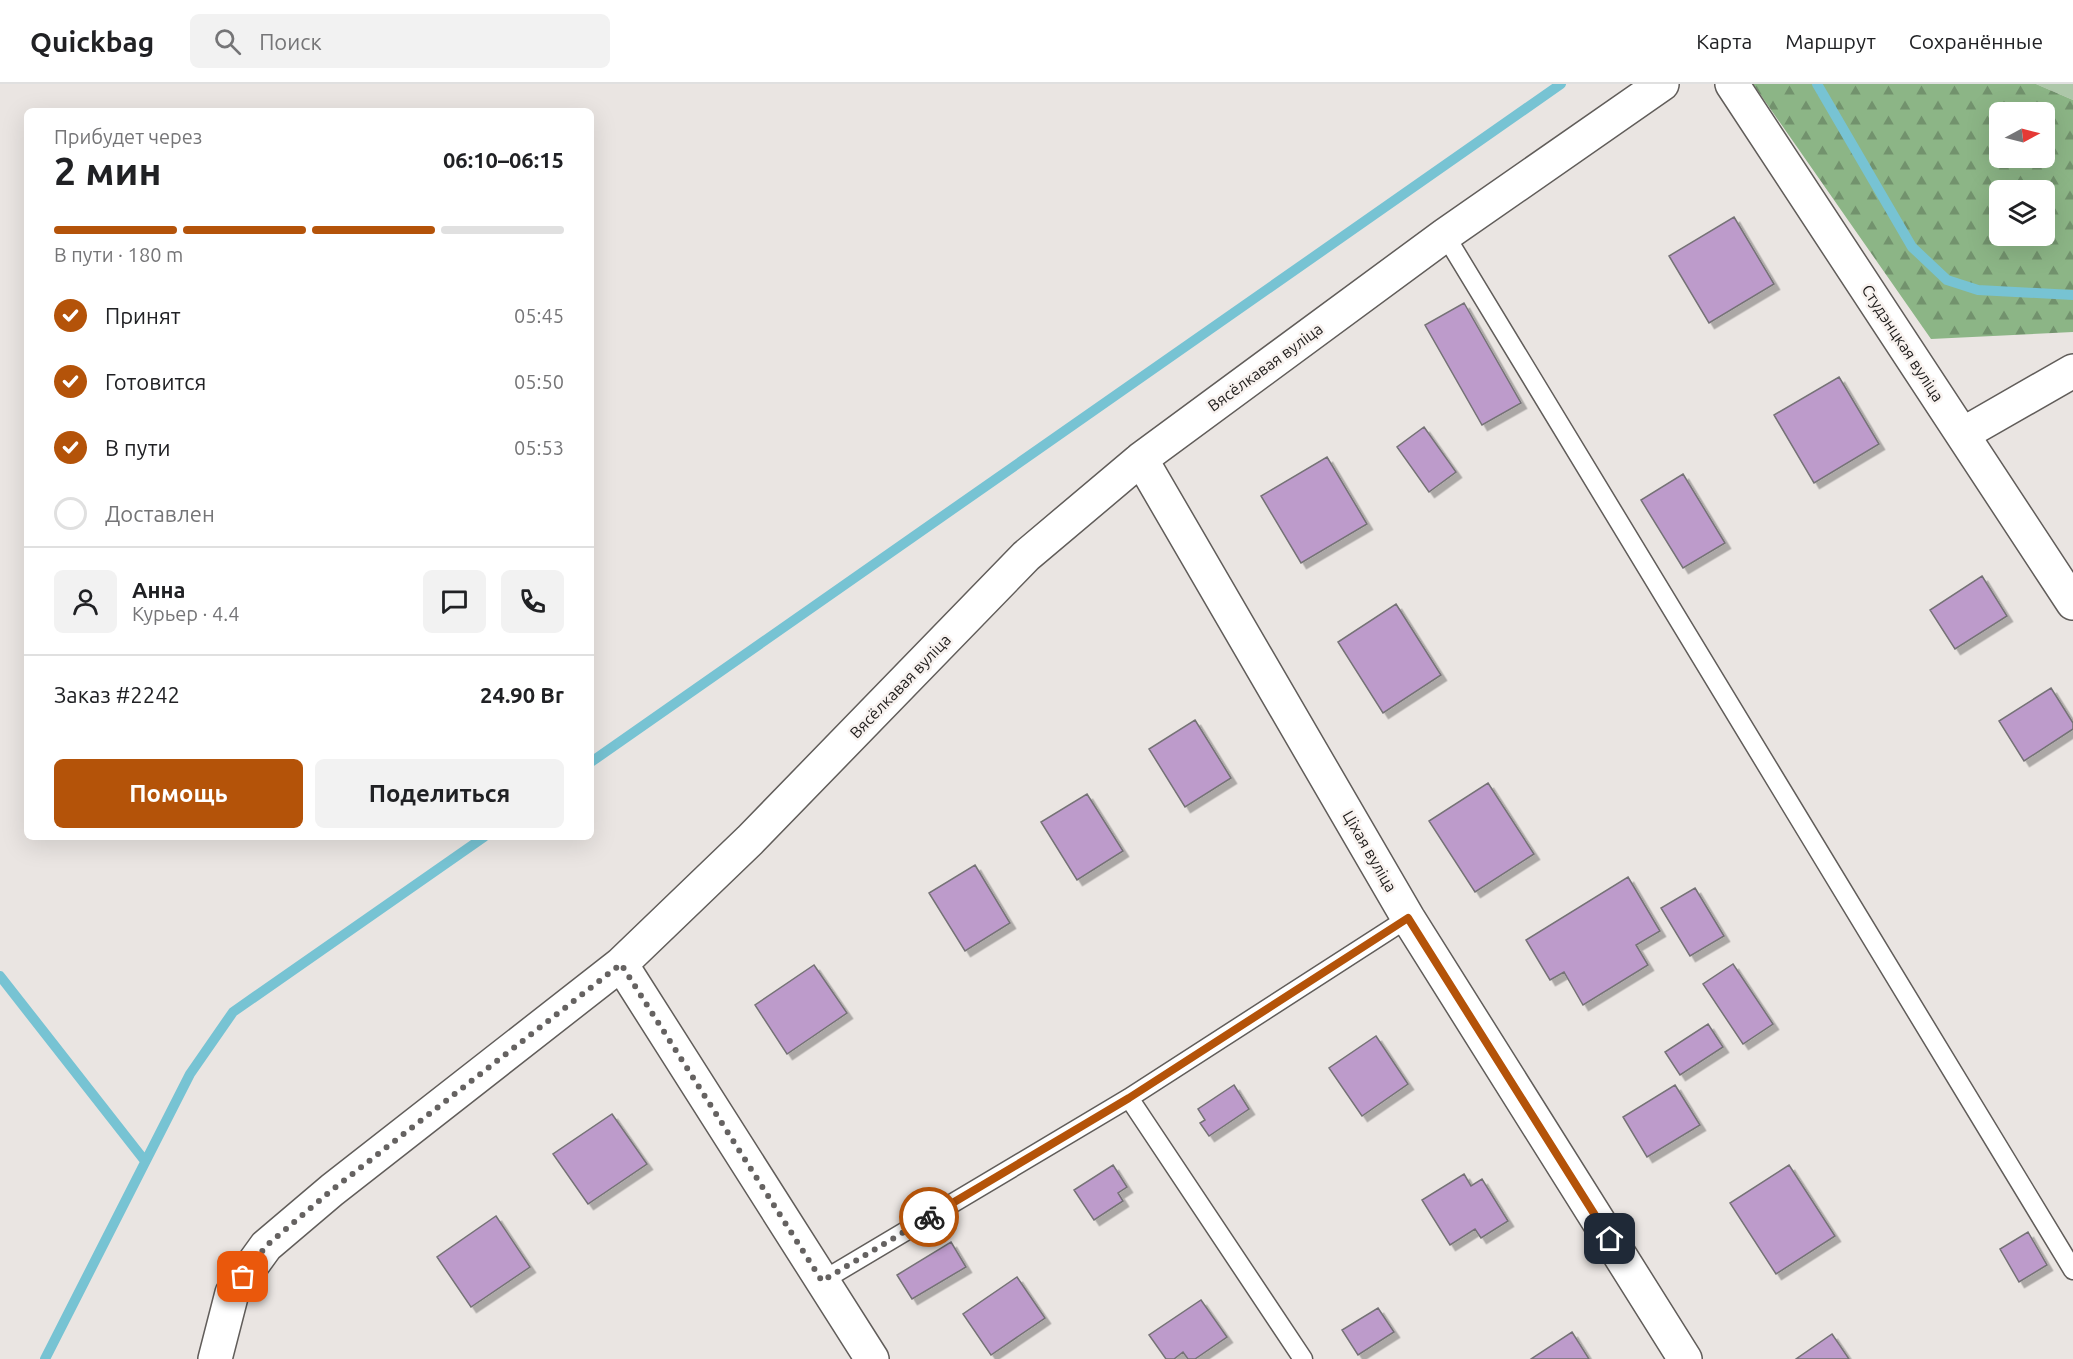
<!DOCTYPE html>
<html lang="ru">
<head>
<meta charset="utf-8">
<style>
	body { margin:0; font-family:Ubuntu,sans-serif; background:#f2f2f2; color:#202124; height:100vh; display:flex; flex-direction:column; font-size:22px; white-space:nowrap }
	* { box-sizing:border-box; margin:0 }
	p { font-size:20px; color:#757577 }
	.icon { flex:none; width:33px; height:33px; fill:none; stroke:currentColor; stroke-width:2; stroke-linecap:round; stroke-linejoin:round }
	.map { position:relative; flex:1; overflow:hidden }
	.details { position:absolute; left:24px; top:24px; width:570px; height:732px; display:flex; flex-direction:column; background:#fff; border-radius:9px; box-shadow:0 6px 24px #0002 }
	.details>* { flex:none }
	.needle { width:39px; rotate:83deg }
	.controls { position:absolute; left:1989px; top:18px; display:grid; gap:12px }
	.controls a { display:grid; place-items:center; width:66px; height:66px; border-radius:9px; background:#fff; box-shadow:0 6px 24px #0002; font-size:30px }
	.pin { position:absolute; display:grid; place-items:center; width:51px; height:51px; color:#fff; margin:-26px; border-radius:12px; box-shadow:0 3px 9px #0006 }
	.courier { position:absolute; display:grid; place-items:center; width:60px; height:60px; margin:-30px; border:4px solid #b45309; border-radius:50%; background:#fff; color:#222; box-shadow:0 2px 8px #0007 }
	.head em { font-style:normal; font-weight:700 }
	.head div { display:flex; flex-direction:column-reverse }
	.head { display:flex; align-items:center; justify-content:space-between; height:102px; padding:0 30px }
	h1 { font-size:39px; font-weight:700; line-height:45px }
	.bar { display:grid; grid-template-columns:repeat(4,1fr); gap:9px 6px; align-content:center; height:72px; padding:0 30px }
	.bar i { height:8px; border-radius:4px; background:#e0e0e0 }
	.bar .selected { background:#b45309 }
	.bar p { grid-column:span 4 }
	.line { display:flex; align-items:center; gap:15px; padding:0 30px; border-top:2px solid #e0e0e0 }
	.line div { flex:1 }
	.round { display:grid; place-items:center; flex:none; width:63px; height:63px; border-radius:9px; background:#f2f2f2 }
	ol { padding:0 30px; list-style:none }
	li { display:flex; align-items:center; gap:18px; height:66px }
	li p { margin-inline-start:auto }
	li .icon { padding:6px; border-radius:50%; background:#b45309; color:#fff; stroke-width:4 }
	li:last-child { color:#757577 }
	li i { width:33px; height:33px; border:3px solid #e0e0e0; border-radius:50% }
	.action { display:flex; gap:12px; margin-top:auto; padding:12px 30px }
	.action a { flex:1; height:69px; border-radius:9px; background:#b45309; color:#fff; font-size:24px; font-weight:700; line-height:69px; text-align:center }
	.action a+a { background:#f2f2f2; color:#202124 }
	header { display:flex; align-items:center; gap:36px; box-sizing:border-box; height:84px; padding:0 30px; background:#fff; border-bottom:2px solid #e0e0e0 }
	header strong { font-size:28px }
	nav { display:flex; gap:33px; margin-inline-start:auto; font-size:21px }
	.search { width:420px; height:54px; background:#f2f2f2; display:flex; align-items:center; gap:15px; box-sizing:border-box; padding:0 21px; border-radius:9px; color:#757577; font-size:22px }
	.map>svg:first-child { display:block }
	.green { fill:#adc7a9 }
	.forest { fill:url(#forest-firs); fill-rule:evenodd }
	.lines { fill:none; stroke-linecap:round; stroke-linejoin:round }
	.stream { stroke:#77c3d3; stroke-width:10 }
	.building { fill:#bd9bcb; stroke:#757276; stroke-width:1.5; filter:url(#shadow) }
	.service-casing { stroke:#615d5a; stroke-width:21 }
	.minor-casing { stroke:#615d5a; stroke-width:36 }
	.tertiary-casing { stroke:#615d5a; stroke-width:36 }
	.service { stroke:#fff; stroke-width:18 }
	.minor { stroke:#fff; stroke-width:33 }
	.tertiary { stroke:#fff; stroke-width:33 }
	.done { stroke:#656261; stroke-width:6; stroke-dasharray:0 10.8 }
	.route { stroke:#b45309; stroke-width:8 }
	.labels { text-anchor:middle; dominant-baseline:central; stroke-width:5; stroke-linejoin:round; paint-order:stroke }
	.street-label { font-size:16px; fill:#1e1c1b; stroke:#f8f2ef }
</style>
</head>
<body>
<header>
<strong>Quickbag</strong>
<div class="search"><svg class="icon" aria-label="search" viewBox="0 0 24 24"><circle cx="10" cy="10" r="6"/><path d="M15 15l6 6"/></svg>Поиск</div>
<nav><a>Карта</a><a>Маршрут</a><a>Сохранённые</a></nav>
</header>
<div class="map">
<svg width="2073" height="1275" viewBox="0 0 2073 1275">
	<defs>
		<pattern id="forest-firs" width="22" height="20" patternUnits="userSpaceOnUse" patternTransform="scale(1.5)"><rect width="22" height="20" fill="#8cb586"/><path d="M5 1l3.5 6h-7zM16 11l3.5 6h-7z" fill="#72926d"/></pattern>
		<filter id="shadow"><feDropShadow dx="5.5" dy="5.5" stdDeviation="0" flood-color="#0004"/></filter>
	</defs>
	<rect width="100%" height="100%" fill="#eae5e2"/>
	<!-- green -->
	<path class="green" d="M2036,0H2073V16Z"/>
	<!-- forest -->
	<path class="forest" d="M1753,0H2036L2073,16V248L1931,255ZM2000,28H2044V74H2000ZM2000,106H2044V152H2000Z"/>
	<g class="lines">
		<!-- stream -->
		<path class="stream" d="M1817,0L1912,163L1947,196L1978,206L2073,211
			M591,678L1561,0
			M0,892L145,1077
			M45,1275L190,990L233,928L484,753"/>
	</g>
	<!-- building -->
	<path class="building" d="M1734,133L1774,200L1709,239L1669,172Z
		M1464,219L1521,319L1482,341L1425,241Z
		M1839,293L1879,360L1814,399L1774,331Z
		M1424,343L1456,388L1429,408L1397,363Z
		M1327,373L1367,440L1301,479L1261,412Z
		M1683,390L1725,459L1683,484L1641,416Z
		M1982,492L2007,532L1955,565L1930,526Z
		M1396,520L1441,591L1383,629L1338,558Z
		M2051,604L2073,639V645L2024,677L1999,637Z
		M1195,636L1231,694L1185,723L1149,665Z
		M1488,699L1534,770L1475,808L1429,737Z
		M1087,710L1123,767L1077,796L1041,738Z
		M975,781L1010,839L965,867L929,809Z
		M1628,793L1660,847L1636,861L1648,881L1583,921L1564,888L1550,896L1526,856Z
		M1695,804L1724,852L1690,872L1661,824Z
		M1733,880L1773,940L1743,960L1703,900Z
		M814,881L847,929L787,970L755,921Z
		M1708,940L1723,963L1680,991L1665,968Z
		M1376,952L1408,1000L1362,1032L1329,984Z
		M1234,1001L1249,1025L1209,1052L1200,1039L1205,1036L1198,1025Z
		M1675,1001L1700,1041L1647,1073L1623,1033Z
		M612,1030L647,1080L588,1120L553,1070Z
		M1113,1081L1127,1103L1118,1109L1123,1117L1094,1136L1074,1106Z
		M1789,1081L1835,1152L1776,1190L1730,1119Z
		M1464,1090L1471,1102L1482,1095L1508,1137L1481,1154L1475,1145L1450,1161L1422,1116Z
		M496,1132L530,1183L471,1223L437,1173Z
		M2028,1148L2047,1181L2019,1198L2000,1165Z
		M951,1158L966,1183L912,1215L897,1191Z
		M1017,1193L1045,1234L991,1271L963,1230Z
		M1201,1216L1227,1253L1195,1275H1188L1183,1268L1174,1275H1166L1149,1251Z
		M1378,1224L1394,1248L1358,1271L1342,1246Z
		M1572,1248L1589,1275H1531Z
		M1832,1250L1849,1275H1796Z"/>
	<g class="lines">
		<!-- service casing -->
		<g class="service-casing">
			<path id="service" d="M1445,151L2073,1186
				M1129,1014L1303,1275
				M822,1197L1129,1014L1408,834"/>
		</g>
		<!-- minor casing -->
		<g class="minor-casing">
			<path id="minor" d="M1963,350L2073,287
				M1141,375L1408,834L1685,1275
				M621,880L872,1275
				M215,1275L232,1209L266,1162L332,1106L621,880L750,756L1026,472L1141,375L1445,151L1662,0"/>
		</g>
		<!-- tertiary casing -->
		<g class="tertiary-casing">
			<path id="tertiary" d="M1732,0L2073,519"/>
		</g>
		<!-- service -->
		<use href="#service" class="service"/>
		<!-- minor -->
		<use href="#minor" class="minor"/>
		<!-- tertiary -->
		<use href="#tertiary" class="tertiary"/>
	</g>
	<g class="lines">
		<!-- done -->
		<path class="done" d="M243,1193L266,1162L332,1106L621,880L822,1197L929,1133"/>
		<!-- route -->
		<path class="route" d="M929,1133L1129,1014L1408,834L1610,1155"/>
	</g>
	<g class="labels">
		<!-- street labels -->
		<g class="street-label">
			<text transform="translate(1903 259) rotate(57)">Студэнцкая вуліца</text>
			<text transform="translate(1265 283) rotate(-36)">Вясёлкавая вуліца</text>
			<text transform="translate(900 602) rotate(-46)">Вясёлкавая вуліца</text>
			<text transform="translate(1370 767) rotate(60)">Ціхая вуліца</text>
		</g>
	</g>
</svg>
<div class="controls">
<a><svg class="needle" viewBox="-14 -14 28 28"><path d="M0-13l5 13h-10z" fill="#e53935"/><path d="M0 13l5-13h-10z" fill="#757577"/></svg></a>
<a><svg class="icon" aria-label="layers" viewBox="0 0 24 24"><path d="M12 4l9 5-9 5-9-5zM3 14l9 5 9-5"/></svg></a>
</div>
<div class="pin" style="left:243px;top:1193px;background:#ea580c"><svg class="icon" aria-label="bag" viewBox="0 0 24 24"><path d="M5 8h14l-1 12H6zM9 8a3 3 0 0 1 6 0"/></svg></div>
<div class="pin" style="left:1610px;top:1155px;background:#1f2937"><svg class="icon" aria-label="home" viewBox="0 0 24 24"><path d="M3 11l9-7 9 7M6 9v11h12V9"/></svg></div>
<div class="courier" style="left:929px;top:1133px"><svg class="icon" aria-label="bike" viewBox="0 0 24 24"><circle cx="6" cy="16" r="4"/><circle cx="18" cy="16" r="4"/><path d="M6 16l4-8h5l3 8M10 8l3 8H6M13 5h3"/></svg></div>
<section class="details">
<div class="head"><div><h1>2 мин</h1><p>Прибудет через</p></div><em>06:10–06:15</em></div>
<div class="bar"><i class="selected"></i><i class="selected"></i><i class="selected"></i><i></i><p>В пути · 180 m</p></div>
<ol>
<li><svg class="icon" aria-label="check" viewBox="0 0 24 24"><path d="M5 12l5 5 9-10"/></svg>Принят<p>05:45</p></li>
<li><svg class="icon" aria-label="check" viewBox="0 0 24 24"><path d="M5 12l5 5 9-10"/></svg>Готовится<p>05:50</p></li>
<li><svg class="icon" aria-label="check" viewBox="0 0 24 24"><path d="M5 12l5 5 9-10"/></svg>В пути<p>05:53</p></li>
<li><i></i>Доставлен</li>
</ol>
<div class="line" style="height:108px"><a class="round"><svg class="icon" aria-label="person" viewBox="0 0 24 24"><circle cx="12" cy="8" r="4"/><path d="M4 21q1-7 8-7t8 7"/></svg></a><div><b>Анна</b><p>Курьер · 4.4</p></div><a class="round"><svg class="icon" aria-label="chat" viewBox="0 0 24 24"><path d="M4 5h16v11H9l-5 4z"/></svg></a><a class="round"><svg class="icon" aria-label="phone" viewBox="0 0 24 24"><path d="M5 4h4l2 5-3 2q2 4 5 5l2-3 5 2v4C11 20 4 13 5 4z"/></svg></a></div>
<div class="line" style="height:78px"><div>Заказ #2242</div><b>24.90 Br</b></div>
<div class="action"><a>Помощь</a><a>Поделиться</a></div>
</section>
</div>
</body>
</html>
